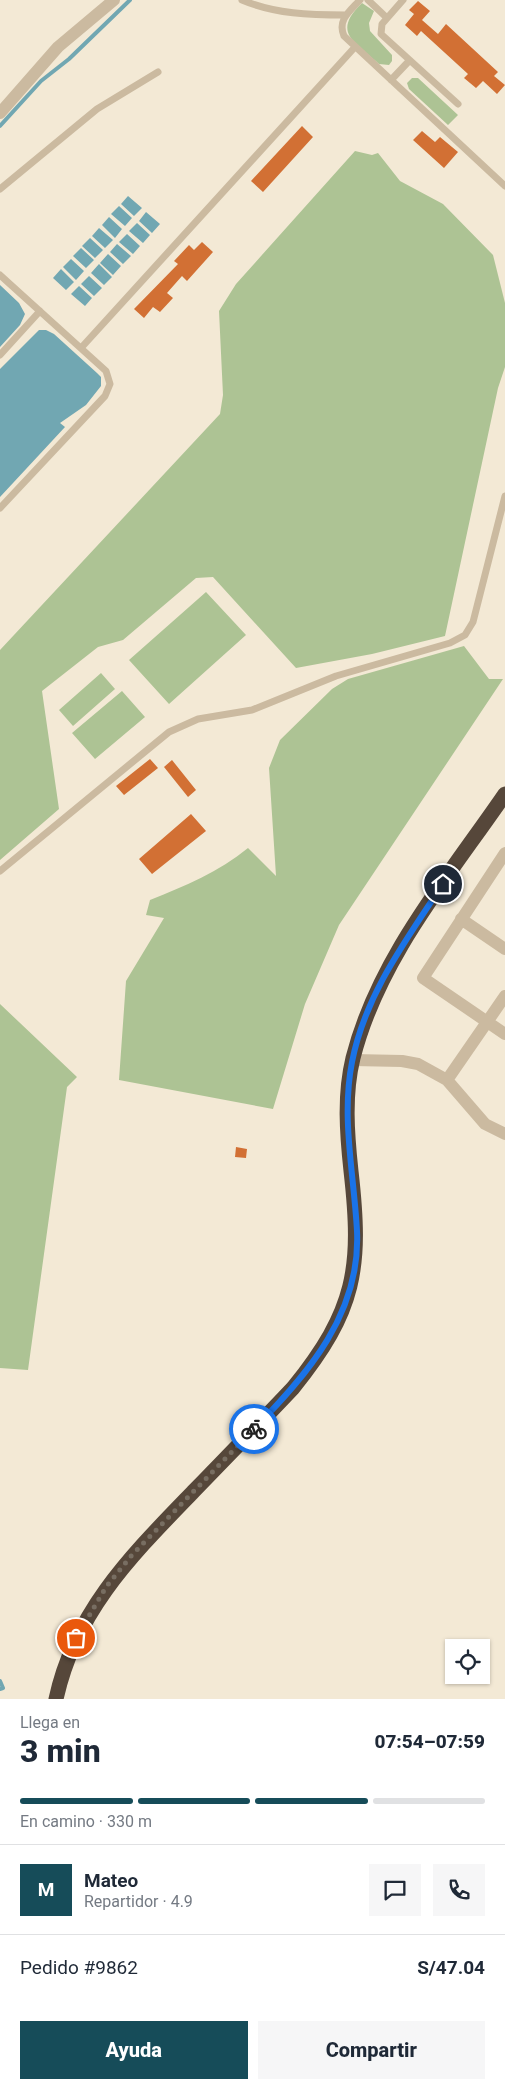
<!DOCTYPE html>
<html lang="es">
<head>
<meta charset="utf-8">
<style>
	body { margin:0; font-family:Roboto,sans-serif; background:#f6f6f7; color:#1f2937; height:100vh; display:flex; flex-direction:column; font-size:19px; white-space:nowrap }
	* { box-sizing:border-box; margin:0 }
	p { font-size:16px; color:#747a83 }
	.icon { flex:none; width:28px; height:28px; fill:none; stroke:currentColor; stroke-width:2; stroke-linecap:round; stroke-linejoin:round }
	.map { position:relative; height:1699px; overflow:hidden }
	.sheet { display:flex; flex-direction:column; background:#fff; flex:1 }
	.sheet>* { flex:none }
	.controls { position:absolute; left:445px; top:1639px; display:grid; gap:10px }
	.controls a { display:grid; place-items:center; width:45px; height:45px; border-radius:0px; background:#fff; box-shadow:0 1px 4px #0004; font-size:25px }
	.pin { position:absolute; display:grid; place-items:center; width:42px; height:42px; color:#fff; margin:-21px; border:2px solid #fff; border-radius:50%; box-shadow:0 1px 5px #0007 }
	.courier { position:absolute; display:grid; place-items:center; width:50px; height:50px; margin:-25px; border:4px solid #1a73e8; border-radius:50%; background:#fff; color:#222; box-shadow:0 1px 6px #0007 }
	.summary em { font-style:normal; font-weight:800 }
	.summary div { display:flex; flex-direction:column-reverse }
	.summary { display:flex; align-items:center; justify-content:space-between; height:85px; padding:0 20px }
	h1 { font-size:32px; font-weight:800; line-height:38px }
	.bar { display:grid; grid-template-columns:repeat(4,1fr); gap:8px 5px; align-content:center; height:60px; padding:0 20px }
	.bar i { height:6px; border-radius:4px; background:#e0e1e3 }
	.bar .current { background:#164c59 }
	.bar p { grid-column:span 4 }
	.line { display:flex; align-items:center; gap:12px; padding:0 20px; border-top:1px solid #e0e1e3 }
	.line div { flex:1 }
	.round { display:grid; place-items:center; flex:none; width:52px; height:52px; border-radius:0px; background:#f6f6f7 }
	.button { display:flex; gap:10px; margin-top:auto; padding:10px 20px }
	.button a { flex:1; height:58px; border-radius:0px; background:#164c59; color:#fff; font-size:20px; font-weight:800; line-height:58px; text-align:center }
	.button a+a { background:#f6f6f7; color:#1f2937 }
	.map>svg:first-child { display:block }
	.green { fill:#adc394 }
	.water { fill:#71a7b2 }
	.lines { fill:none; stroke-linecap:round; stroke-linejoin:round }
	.stream { stroke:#71a7b2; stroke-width:4 }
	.building { fill:#d27034 }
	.lane { stroke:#cbbaa0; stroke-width:7 }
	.street { stroke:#cbbaa0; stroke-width:12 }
	.highway { stroke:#56473a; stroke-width:15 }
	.done { stroke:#786e62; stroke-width:5; stroke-dasharray:0 9 }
	.route { stroke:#1a73e8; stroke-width:6 }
</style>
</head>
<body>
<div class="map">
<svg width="505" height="1699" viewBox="0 0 505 1699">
	<rect width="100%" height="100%" fill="#f3e9d5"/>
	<!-- green -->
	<path class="green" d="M362,3L374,11L369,23L370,31L392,55V61L389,65L379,64C355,42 331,33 362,3Z
		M412,78H418L458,115L448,125L409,89L407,83Z
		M355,151L372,155L378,153L400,181L443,204L493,255L505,303V367L498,388L445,636L372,654L296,668L213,577L196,578L123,640L98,647L42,691L59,809L0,860V650L220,414L223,395L219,311L236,284Z
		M206,592L246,635L169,704L129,660Z
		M464,646L489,679H503L339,925L305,1004L273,1109L119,1080L126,981L164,918L146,915L150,900C185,886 219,872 248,848L276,876L269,768L280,740L332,689L348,679Z
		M101,673L115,689L73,726L59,710Z
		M122,691L145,717L95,759L72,733Z
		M0,1004L77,1077L67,1087L28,1370L0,1368Z"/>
	<!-- water -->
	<path class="water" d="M128,196L142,208L134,216L121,204Z
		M119,206L132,218L125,226L111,214Z
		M146,212L160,224L152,233L139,221Z
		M109,217L122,229L115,238L102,225Z
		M137,223L150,235L143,243L129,231Z
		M99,228L113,240L105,248L92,236Z
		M127,234L140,246L133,254L119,242Z
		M90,238L103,250L95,258L82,246Z
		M117,244L131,256L123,264L110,252Z
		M81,248L94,260L86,268L73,256Z
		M108,254L121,266L113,275L100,263Z
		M71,259L84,271L76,280L63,267Z
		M99,264L112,277L104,285L91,273Z
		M61,269L74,282L66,290L53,278Z
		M89,276L102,288L94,296L81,284Z
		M0,285L19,303L25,314L20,325L0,347Z
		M79,286L92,298L85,306L71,294Z
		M39,330H46L54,334L97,373L101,377V386L86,405L60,423L65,427L0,497V369Z"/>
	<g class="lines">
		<!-- stream -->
		<path class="stream" d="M0,126L41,81L69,59L130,0
			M0,1681L3,1688L0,1689"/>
	</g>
	<!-- building -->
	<path class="building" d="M418,1L430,11L422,20L438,34L446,24L498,72L494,76L505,85L497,94L483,81L476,88L464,78L468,74L421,31L417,36L405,25L414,14L409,10Z
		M302,126L313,137L263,192L251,181Z
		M422,131L435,142L440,137L458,152L444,168L413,140Z
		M202,242L213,252L187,281L182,276L167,293L173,298L160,312L153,307L144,318L134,309L178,264L174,261L189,245L194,250Z
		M150,759L158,768L124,795L116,786Z
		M172,760L196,790L188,797L164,767Z
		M191,814L206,831L152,874L139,859Z
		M236,1147L247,1149L246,1158L235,1157Z"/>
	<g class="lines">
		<!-- lane -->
		<path class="lane" d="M242,0C275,14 310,15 346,15
			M360,0C350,11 337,20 344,36L505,186
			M368,0L387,18
			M403,0L382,24L381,34L458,104
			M391,80L409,61
			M0,189L97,109L158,72
			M0,275L106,371L110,384L105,396L0,508
			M81,348L355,47
			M0,355L40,311
			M0,871L169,732L198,719L252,710L336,676L450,643L465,635L473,622L505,496"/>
		<!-- street -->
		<path class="street" d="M0,113L58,47L114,0
			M505,853L423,978L505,1034
			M461,919L505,949
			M353,1060L402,1061L418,1064L447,1080L485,1124L505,1134
			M447,1080L505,996"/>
		<!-- highway -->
		<path class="highway" d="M56,1699C75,1612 130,1557 190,1495C224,1460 259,1424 293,1388C356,1310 362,1268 351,1171C347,1134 344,1095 353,1058C378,959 448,877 505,794"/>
	</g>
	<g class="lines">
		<!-- done -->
		<path class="done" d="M76,1638L106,1587L132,1555L254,1429"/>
		<!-- route -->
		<path class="route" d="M254,1429C308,1374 361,1313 357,1231C354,1174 341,1118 352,1062C365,995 406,940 443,884"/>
	</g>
</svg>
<div class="controls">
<a><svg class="icon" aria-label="locate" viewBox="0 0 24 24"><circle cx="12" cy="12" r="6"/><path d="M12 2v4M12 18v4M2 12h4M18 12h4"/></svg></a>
</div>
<div class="pin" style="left:76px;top:1638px;background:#ea580c"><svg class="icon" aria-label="bag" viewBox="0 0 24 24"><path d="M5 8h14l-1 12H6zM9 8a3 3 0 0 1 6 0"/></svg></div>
<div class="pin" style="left:443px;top:884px;background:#1f2937"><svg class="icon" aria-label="home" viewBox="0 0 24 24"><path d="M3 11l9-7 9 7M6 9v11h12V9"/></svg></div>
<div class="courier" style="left:254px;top:1429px"><svg class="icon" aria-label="bike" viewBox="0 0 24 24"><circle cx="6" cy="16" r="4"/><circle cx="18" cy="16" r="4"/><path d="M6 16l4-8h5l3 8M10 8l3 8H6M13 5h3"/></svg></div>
</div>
<section class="sheet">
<div class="summary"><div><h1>3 min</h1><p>Llega en</p></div><em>07:54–07:59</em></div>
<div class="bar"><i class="current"></i><i class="current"></i><i class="current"></i><i></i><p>En camino · 330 m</p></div>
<div class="line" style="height:90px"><b class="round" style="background:#164c59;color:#fff">M</b><div><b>Mateo</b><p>Repartidor · 4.9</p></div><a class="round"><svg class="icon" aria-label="chat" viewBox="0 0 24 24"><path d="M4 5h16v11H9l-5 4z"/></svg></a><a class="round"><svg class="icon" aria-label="phone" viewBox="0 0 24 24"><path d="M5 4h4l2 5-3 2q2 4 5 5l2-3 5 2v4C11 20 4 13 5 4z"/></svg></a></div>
<div class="line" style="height:65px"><div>Pedido #9862</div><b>S/47.04</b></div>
<div class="button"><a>Ayuda</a><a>Compartir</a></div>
</section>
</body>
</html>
